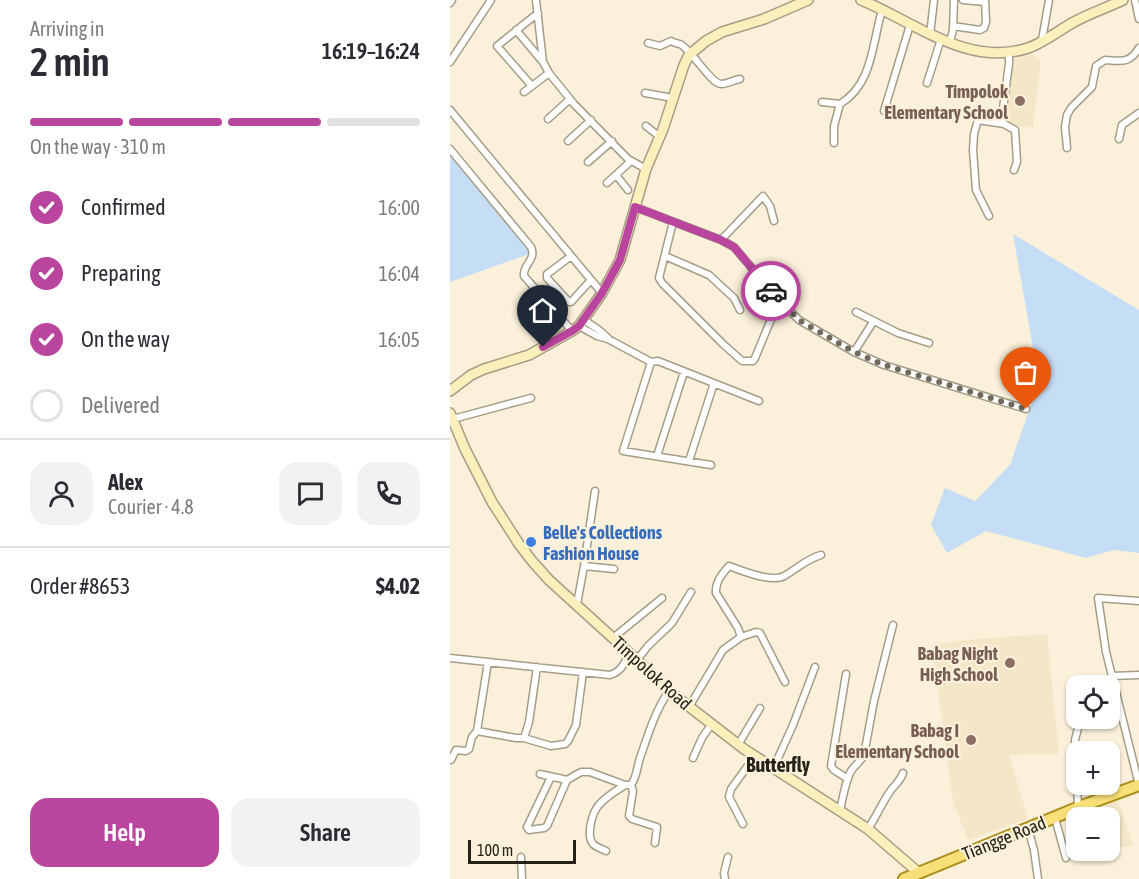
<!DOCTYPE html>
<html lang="en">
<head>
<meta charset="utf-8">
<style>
	body { margin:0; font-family:"Asap Condensed",sans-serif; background:#f2f2f3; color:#2b2b33; height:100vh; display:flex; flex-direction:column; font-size:22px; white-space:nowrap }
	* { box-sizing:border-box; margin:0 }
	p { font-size:20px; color:#7c7c81 }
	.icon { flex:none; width:33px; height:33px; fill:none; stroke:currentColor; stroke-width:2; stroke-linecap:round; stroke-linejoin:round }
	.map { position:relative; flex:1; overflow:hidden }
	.sheet { display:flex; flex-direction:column; background:#fff; width:450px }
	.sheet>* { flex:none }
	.buttons { position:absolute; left:616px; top:675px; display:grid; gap:12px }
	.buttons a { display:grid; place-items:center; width:54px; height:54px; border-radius:12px; background:#fff; box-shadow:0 2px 4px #0004; font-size:30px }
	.scale { position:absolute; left:18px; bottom:15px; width:108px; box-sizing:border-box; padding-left:6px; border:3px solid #252219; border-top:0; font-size:16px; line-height:21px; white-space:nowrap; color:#252219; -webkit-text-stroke:4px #fbf1da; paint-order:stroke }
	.pin { position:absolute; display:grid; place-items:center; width:51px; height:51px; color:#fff; margin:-62px -26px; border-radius:50% 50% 50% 0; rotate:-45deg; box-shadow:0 0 6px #0007 }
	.pin .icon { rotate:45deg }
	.courier { position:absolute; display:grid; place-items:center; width:60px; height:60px; margin:-30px; border:4px solid #ba459e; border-radius:50%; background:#fff; color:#222; box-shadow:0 2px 8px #0007 }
	.head em { font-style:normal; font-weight:600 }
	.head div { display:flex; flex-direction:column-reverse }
	.head { display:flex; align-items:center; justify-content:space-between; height:102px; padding:0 30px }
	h1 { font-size:39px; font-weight:600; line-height:45px }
	.bar { display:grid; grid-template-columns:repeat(4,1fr); gap:9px 6px; align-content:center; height:72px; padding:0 30px }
	.bar i { height:8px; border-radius:4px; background:#e1e1e2 }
	.bar .on { background:#ba459e }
	.bar p { grid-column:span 4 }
	.line { display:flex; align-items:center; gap:15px; padding:0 30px; border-top:2px solid #e1e1e2 }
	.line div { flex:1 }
	.round { display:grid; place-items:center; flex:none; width:63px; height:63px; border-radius:18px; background:#f2f2f3 }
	ol { padding:0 30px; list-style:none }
	li { display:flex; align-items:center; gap:18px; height:66px }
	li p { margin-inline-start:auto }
	li .icon { padding:6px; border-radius:50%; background:#ba459e; color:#fff; stroke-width:4 }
	li:last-child { color:#7c7c81 }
	li i { width:33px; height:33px; border:3px solid #e1e1e2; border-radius:50% }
	.primary-button { display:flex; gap:12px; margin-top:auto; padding:12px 30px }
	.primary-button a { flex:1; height:69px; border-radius:18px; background:#ba459e; color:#fff; font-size:24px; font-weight:600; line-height:69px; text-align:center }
	.primary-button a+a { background:#f2f2f3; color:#2b2b33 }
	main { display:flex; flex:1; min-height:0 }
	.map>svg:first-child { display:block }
	.built { fill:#f3e7c8 }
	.water { fill:#c6ddf6 }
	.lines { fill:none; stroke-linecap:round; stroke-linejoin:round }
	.street-casing { stroke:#a59d87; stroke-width:9 }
	.secondary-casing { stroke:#a59d87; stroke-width:12 }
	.primary-casing { stroke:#ab8f1c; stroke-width:14 }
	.street { stroke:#fff; stroke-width:6 }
	.secondary { stroke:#fbefbb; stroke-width:9 }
	.primary { stroke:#f8df77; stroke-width:10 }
	.done { stroke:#706a5d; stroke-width:6; stroke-dasharray:0 10.8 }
	.route { stroke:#ba459e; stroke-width:8 }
	.education-dot { fill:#8d6e63; stroke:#fbf1da; stroke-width:2 }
	.shop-dot { fill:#3f7fe0; stroke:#fbf1da; stroke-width:2 }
	.labels { text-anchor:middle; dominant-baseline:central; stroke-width:4.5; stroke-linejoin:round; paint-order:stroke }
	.education-label { font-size:18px; font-weight:bold; fill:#785e54; stroke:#fbf1da; text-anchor:end }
	.shop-label { font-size:18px; font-weight:bold; fill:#366cbe; stroke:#fbf1da; text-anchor:start }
	.street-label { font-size:18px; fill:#252219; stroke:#fbf1da }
	.neighbourhood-label { font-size:20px; font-weight:bold; fill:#252219; stroke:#fbf1da }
</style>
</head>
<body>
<main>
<section class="sheet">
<div class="head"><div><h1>2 min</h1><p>Arriving in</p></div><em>16:19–16:24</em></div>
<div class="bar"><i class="on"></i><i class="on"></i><i class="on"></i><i></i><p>On the way · 310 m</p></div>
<ol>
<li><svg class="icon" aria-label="check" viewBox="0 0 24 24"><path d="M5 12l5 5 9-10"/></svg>Confirmed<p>16:00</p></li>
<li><svg class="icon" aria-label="check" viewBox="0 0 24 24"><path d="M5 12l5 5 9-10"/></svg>Preparing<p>16:04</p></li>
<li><svg class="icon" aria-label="check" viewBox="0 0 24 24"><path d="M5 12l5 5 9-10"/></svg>On the way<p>16:05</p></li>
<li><i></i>Delivered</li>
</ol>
<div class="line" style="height:108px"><a class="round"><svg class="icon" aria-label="person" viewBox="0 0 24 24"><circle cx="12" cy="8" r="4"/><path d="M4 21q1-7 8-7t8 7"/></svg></a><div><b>Alex</b><p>Courier · 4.8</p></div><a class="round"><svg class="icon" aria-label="chat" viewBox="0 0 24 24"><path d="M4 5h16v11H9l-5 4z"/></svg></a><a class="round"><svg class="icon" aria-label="phone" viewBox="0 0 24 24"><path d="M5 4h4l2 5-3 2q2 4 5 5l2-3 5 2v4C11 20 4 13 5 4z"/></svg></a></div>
<div class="line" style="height:78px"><div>Order #8653</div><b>$4.02</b></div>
<div class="primary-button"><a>Help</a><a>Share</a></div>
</section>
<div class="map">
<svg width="689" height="879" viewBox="0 0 689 879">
	<rect width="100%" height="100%" fill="#fbf1da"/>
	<!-- built -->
	<path class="built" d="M581,53L591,60L583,128L553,123L560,57Z
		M597,634L609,754L559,755L578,819L518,840L503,802L482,645L515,640Z
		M668,800L683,846L660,847V818L629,817L628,815Z"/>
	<!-- water -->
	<path class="water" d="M0,152L82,253L0,282Z
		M563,234L689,310V553L663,550L636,558L536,531L497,553L481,525L495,488L525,501L560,465L589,382Z"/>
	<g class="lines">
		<!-- street casing -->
		<g class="street-casing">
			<path id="street" d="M86,0L93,62
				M513,0L535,2
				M685,0L689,19
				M0,3L2,0
				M88,13L47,46L82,86L99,73
				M503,26L530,30L534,28L536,22L535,0
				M66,30L93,62L99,73L124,104L178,159L196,169
				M480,35L484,0
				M592,40L599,0
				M500,42L503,30L504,0
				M198,43L210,46L221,41C222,42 229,44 230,44C242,50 260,83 271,84C277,84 284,80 290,79
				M0,62L41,0
				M477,83L491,39
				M74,92L82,86
				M195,93L223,98
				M372,102L390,104C423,84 422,44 432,10
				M0,110L152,293
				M434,111L460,25
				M98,119L120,99
				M551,123L559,64V53
				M196,126L210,137
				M669,139L672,125L689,113
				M118,141L141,120
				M384,143V126L390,104
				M617,148L615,127L617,115L621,108L642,87L646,66L655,60C672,61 679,64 689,48
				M0,149L81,247C87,260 72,265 74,276L122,331
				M138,162L162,141
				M166,175L178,190
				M157,183L181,161
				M185,207L271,240L284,247L329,300L349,320L404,352L434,365L576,409
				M539,216L526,190L523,150L524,134L528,120L554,124L565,130L567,162L564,170
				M223,222L209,278L212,283L273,344L292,361H303L305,358L329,300
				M271,240L313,196L320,206L324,221
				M121,256L100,272L97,274V278L119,302H121L141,280
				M215,256L259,275L284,298L290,310
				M406,312L448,333L479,343
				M134,320L149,330L158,338
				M129,326L147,336L158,339L201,362L208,361L309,401
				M404,352L423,322
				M201,362L173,451L261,465
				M3,419L81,398
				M207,456L234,372
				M239,461L264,383
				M134,566L164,569
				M127,604L134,566L145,491
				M291,637L306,632L310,633L335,682
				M163,638L212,598
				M0,658L160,675C172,671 174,664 179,653
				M187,660L198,646L222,623L241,592
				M396,674L381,766L384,770L398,779
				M662,676L689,675
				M239,707L273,650L291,637L288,628L266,593C265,582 272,574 279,566C292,571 322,583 334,576C347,569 356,559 371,555
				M27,731L66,738H74L101,746L115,744L118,741L126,725L133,672
				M74,738L79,722L87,667
				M288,745L310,708
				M243,758L252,738L261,725
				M0,760H1L6,750L16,751L19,749L22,737L27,731L38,662
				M324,767L343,725L365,667
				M90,774L117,780L131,772H140L175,785H181C187,777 187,767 190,758C198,735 205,711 219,691
				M101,777L77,827L79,830L94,828L97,826L117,780
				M181,785L183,791L179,816L182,819L207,827L205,843
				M689,785L656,652L648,598L689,601
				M628,808L625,740L629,724
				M390,810C393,798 395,782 401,771C405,765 411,761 414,755L424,701L443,625
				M605,818L616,858
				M293,824L279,797L281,789L305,756
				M578,828L584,850L588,879
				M418,829C426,817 431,805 439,793C443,786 450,782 453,773
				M156,851C152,849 146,847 143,844C136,835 142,814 148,806C155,797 166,791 175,785
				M71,857L72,879
				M275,879L274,873L278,857"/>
		</g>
		<!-- secondary casing -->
		<g class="secondary-casing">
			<path id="secondary" d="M411,0C463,21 518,68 578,48C591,44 610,30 622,23C638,14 656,8 673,0
				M0,391L21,375L34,369L79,355L122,331L129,326L152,293L170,260L196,169L213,129L234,65L239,55L256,41L272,32L314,19L358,0
				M0,413L15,449L42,502L69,544L82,561L99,580L187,660L219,691L294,749L418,829L469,873"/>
		</g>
		<!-- primary casing -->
		<g class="primary-casing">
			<path id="primary" d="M454,879L632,806L689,785"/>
		</g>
		<!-- street -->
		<use href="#street" class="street"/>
		<!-- secondary -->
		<use href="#secondary" class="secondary"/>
		<!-- primary -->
		<use href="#primary" class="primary"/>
	</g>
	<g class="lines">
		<!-- done -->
		<path class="done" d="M321,291L349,320L404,352L434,365L576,409"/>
		<!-- route -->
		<path class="route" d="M93,347L122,331L129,326L152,293L170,260L185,207L271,240L284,247L321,291"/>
	</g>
	<!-- markers -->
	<g class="education-dot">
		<circle cx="570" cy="101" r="6"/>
		<circle cx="560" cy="663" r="6"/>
		<circle cx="521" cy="740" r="6"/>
	</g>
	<circle class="shop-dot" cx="81" cy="542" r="6"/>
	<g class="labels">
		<!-- education labels -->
		<g class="education-label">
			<text x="558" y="91">Timpolok<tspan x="558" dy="21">Elementary School</tspan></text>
			<text x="548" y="653">Babag Night<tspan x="548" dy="21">High School</tspan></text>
			<text x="509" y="730">Babag I<tspan x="509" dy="21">Elementary School</tspan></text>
		</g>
		<!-- shop labels -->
		<g class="shop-label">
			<text x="93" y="532">Belle's Collections<tspan x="93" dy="21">Fashion House</tspan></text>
		</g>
		<!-- street labels -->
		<g class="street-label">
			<text transform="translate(202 673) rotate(42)">Timpolok Road</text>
			<text transform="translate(554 838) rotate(-22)">Tiangge Road</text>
		</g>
		<!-- neighbourhood labels -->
		<g class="neighbourhood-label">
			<text x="328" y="764">Butterfly</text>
		</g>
	</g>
</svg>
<div class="buttons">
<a><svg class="icon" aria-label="locate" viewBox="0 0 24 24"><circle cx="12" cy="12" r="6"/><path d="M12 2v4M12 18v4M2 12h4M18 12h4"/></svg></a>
<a>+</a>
<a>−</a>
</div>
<div class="scale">100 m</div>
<div class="pin" style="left:576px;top:409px;background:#ea580c"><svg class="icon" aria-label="bag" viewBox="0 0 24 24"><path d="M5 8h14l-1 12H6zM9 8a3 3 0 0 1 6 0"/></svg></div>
<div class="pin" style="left:93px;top:347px;background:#1f2937"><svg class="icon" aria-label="home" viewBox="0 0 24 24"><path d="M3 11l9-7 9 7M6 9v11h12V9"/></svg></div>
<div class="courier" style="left:321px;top:291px"><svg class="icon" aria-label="car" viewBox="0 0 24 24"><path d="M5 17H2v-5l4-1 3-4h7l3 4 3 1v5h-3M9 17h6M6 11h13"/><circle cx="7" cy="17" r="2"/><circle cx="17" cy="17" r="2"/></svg></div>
</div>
</main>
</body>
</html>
